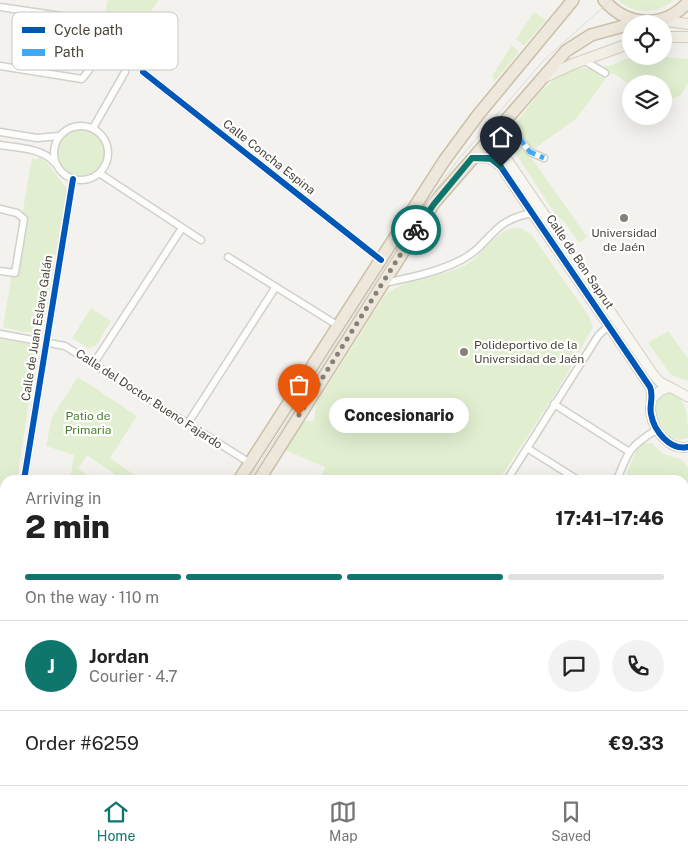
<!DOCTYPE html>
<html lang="en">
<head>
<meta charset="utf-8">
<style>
	body { margin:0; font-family:"Public Sans",sans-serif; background:#f2f2f2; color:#222; height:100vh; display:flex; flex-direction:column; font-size:19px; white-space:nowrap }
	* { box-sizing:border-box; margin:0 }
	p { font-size:16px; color:#767676 }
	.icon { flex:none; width:28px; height:28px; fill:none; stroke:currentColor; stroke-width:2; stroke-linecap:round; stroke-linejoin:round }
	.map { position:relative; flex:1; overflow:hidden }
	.drawer { position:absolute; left:0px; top:475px; width:689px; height:310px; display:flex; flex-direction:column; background:#fff; border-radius:15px 15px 0 0; box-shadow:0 5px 20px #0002 }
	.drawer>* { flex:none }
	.tools { position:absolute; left:622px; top:15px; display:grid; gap:10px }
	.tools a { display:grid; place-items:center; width:50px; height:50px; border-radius:50%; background:#fff; box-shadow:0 5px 20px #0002; font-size:25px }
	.pin { position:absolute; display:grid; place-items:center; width:42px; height:42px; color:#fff; margin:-51px -21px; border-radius:50% 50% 50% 0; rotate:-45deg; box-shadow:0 0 5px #0007 }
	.pin .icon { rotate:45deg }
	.courier { position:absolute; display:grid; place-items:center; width:50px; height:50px; margin:-25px; border:4px solid #0f766e; border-radius:50%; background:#fff; color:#222; box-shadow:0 1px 6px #0007 }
	.bubble { position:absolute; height:35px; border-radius:18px; background:#fff; box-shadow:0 5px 20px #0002; font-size:16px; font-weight:800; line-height:35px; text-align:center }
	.headline em { font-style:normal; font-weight:800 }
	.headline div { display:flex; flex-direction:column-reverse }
	.headline { display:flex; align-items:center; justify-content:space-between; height:85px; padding:0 25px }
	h1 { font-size:32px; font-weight:800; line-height:38px }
	.bar { display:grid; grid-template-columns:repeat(4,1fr); gap:8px 5px; align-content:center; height:60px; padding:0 25px }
	.bar i { height:6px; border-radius:4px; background:#e0e0e0 }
	.bar .current { background:#0f766e }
	.bar p { grid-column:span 4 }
	.line { display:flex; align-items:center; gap:12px; padding:0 25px; border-top:1px solid #e0e0e0 }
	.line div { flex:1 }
	.round { display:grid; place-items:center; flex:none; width:52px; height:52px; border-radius:26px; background:#f2f2f2 }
	.tab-bar { display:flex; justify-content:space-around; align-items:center; height:70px; border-top:1px solid #e0e0e0; background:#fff; font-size:14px; color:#767676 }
	.tab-bar a { display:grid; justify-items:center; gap:2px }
	.tab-bar .current { color:#0f766e }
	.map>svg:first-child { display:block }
	.green { fill:#e1eecf }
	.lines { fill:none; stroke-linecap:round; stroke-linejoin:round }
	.street-casing { stroke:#d2d0cb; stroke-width:9 }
	.secondary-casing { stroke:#d3cfc5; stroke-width:11 }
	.primary-casing { stroke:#d6cebb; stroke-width:12 }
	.highway-casing { stroke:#ccbfa9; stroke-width:14 }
	.street { stroke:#fdfdfc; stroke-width:6 }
	.secondary { stroke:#f7f6f1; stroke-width:9 }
	.primary { stroke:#f2efe6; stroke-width:10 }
	.highway { stroke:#ede8db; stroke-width:11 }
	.tram { stroke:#dbdbda; stroke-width:1 }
	.quiet { stroke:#3fa9f5; stroke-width:5; stroke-dasharray:10 5; stroke-linecap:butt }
	.cycleway-casing { stroke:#fff; stroke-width:9 }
	.cycleway { stroke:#0057b8; stroke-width:6 }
	.done { stroke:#868178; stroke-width:5; stroke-dasharray:0 9 }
	.route { stroke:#0f766e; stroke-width:6 }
	.poi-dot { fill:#868178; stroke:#fff; stroke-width:2 }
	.labels { text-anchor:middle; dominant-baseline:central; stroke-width:4.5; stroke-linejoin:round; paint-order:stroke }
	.street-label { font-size:12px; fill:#4b4439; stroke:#fff }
	.poi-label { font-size:12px; fill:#4b4439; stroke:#fff }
	.park-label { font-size:12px; fill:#4a7f2a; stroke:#fff }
	.key { fill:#fff; stroke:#c9c7c4; stroke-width:1 }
	.key-label { font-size:14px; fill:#4b4439 }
</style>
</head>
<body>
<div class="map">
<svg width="688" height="785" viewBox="0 0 688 785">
	<rect width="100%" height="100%" fill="#f4f2ee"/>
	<!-- green -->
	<path class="green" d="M108,0H158L134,40L104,17Z
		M618,0H674C658,14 634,15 618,0Z
		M534,12L546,20L524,46L516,39Z
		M512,45L519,52L494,82L492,76Z
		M649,56L688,59V83L680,96L673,98L664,90V84H631V86L615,74L603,73L602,75L606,78L576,119L528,153L587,237L579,243L563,220L557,217L505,137L541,91L555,79L576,69L610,66L626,59Z
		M58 153a23 23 0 1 1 46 0a23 23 0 1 1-46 0Z
		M39,156C50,163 57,178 67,188L44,323C37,339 17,330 3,327L32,158L37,160Z
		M514,228L523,229L532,235L590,318L593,327L560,386L499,480H320L325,467L285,450L304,421H314L316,404L386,294C408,277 441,278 466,265C483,255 493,232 514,228Z
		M91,308L111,321L96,346L88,348L72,338Z
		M668,331L688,359V381L671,375L648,343Z
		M0,339L29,344L35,348L36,355L17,480H5V500L0,503Z
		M78,377L137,416L110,458L142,480H123L87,455L78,468L94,480H70L74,455L46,446L52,417Z
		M667,392C688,395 688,419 688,438L679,440L670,437L656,418L654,403L660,395Z
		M644,443H652L663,454L683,460L688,468V538L684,535V480H624L637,449Z
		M97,780H158L172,783V785H100Z"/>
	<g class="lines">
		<!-- street casing -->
		<g class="street-casing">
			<path id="street" d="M0,7L88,20L96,27L89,70L82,79L0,66
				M585,61L605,73
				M143,72L381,260
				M509,125L530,152L544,158
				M54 153a27 27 0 1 1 54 0a27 27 0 1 1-54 0Z
				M93,128L125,72
				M0,132L37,138L59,136
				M0,145C18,148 42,148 54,162
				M99,173L201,240
				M0,209L17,213L24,219L15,273L0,271
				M228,257L337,325
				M384,283C409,278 438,272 461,260C492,244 490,220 533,213
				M0,334L65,346L250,463
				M94,363L182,228
				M554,404L628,451
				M188,423L275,288
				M527,448L578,480
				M24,480L73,179
				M507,480L598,336L609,325
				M617,480C628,451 630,446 656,430
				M0,511L5,507
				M0,542L5,545
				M0,558L5,549
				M0,693L5,695
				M684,698L688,702
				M264,780L266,785
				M390,780L391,785
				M471,780L472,785
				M574,780L590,785
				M346,785L379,780
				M553,785L554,780"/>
		</g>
		<!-- secondary casing -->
		<g class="secondary-casing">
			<path id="secondary" d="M494,132L498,146L653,374L660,382L670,387
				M472,158H490L501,167L650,387C654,396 649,405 651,414C654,431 670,451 688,447
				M651,400L660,391L670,387L688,397
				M632,780L644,785
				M231,785L257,780"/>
		</g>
		<!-- primary casing -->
		<g class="primary-casing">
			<path id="primary" d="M660,20L688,24
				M664,37H688
				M545,77L573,64L631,43
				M0,765L5,773
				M11,780L17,785"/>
		</g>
		<!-- highway casing -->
		<g class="highway-casing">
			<path id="highway" d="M604,0C627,27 664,29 688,2
				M239,480L444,161L478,115L573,0
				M259,480L434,203L566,51L591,35L631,24
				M79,780L88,785
				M55,785L64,780"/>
		</g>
		<!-- street -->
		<use href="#street" class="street"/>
		<!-- secondary -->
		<use href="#secondary" class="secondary"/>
		<!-- primary -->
		<use href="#primary" class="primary"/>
		<!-- highway -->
		<use href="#highway" class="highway"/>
		<!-- tram -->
		<path class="tram" d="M249,480L432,195L458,160L543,61L611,0
			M73,785L74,780"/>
		<!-- quiet -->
		<path class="quiet" d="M509,125L530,152L544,158
			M471,780L472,785"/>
		<!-- cycleway casing -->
		<g class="cycleway-casing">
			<path id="cycleway" d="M143,72L381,260
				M472,158H490L501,167L650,387C654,396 649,405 651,414C654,431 670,451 688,447
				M24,480L73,179"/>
		</g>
		<!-- cycleway -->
		<use href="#cycleway" class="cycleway"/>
	</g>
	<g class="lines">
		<!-- done -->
		<path class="done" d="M299,415L416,230"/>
		<!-- route -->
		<path class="route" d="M416,230L434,204L472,158L493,159L501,167"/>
	</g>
	<!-- markers -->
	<g class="poi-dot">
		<circle cx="624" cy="218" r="5"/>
		<circle cx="464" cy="352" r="5"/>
	</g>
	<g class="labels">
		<!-- street labels -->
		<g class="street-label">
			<text transform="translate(269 157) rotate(38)">Calle Concha Espina</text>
			<text transform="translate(580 262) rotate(56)">Calle de Ben Saprut</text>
			<text transform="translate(37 328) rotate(-81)">Calle de Juan Eslava Galán</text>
			<text transform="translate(149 399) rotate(33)">Calle del Doctor Bueno Fajardo</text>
		</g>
		<!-- poi labels -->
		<g class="poi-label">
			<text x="624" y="233">Universidad<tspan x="624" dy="14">de Jaén</tspan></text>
			<text x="474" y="345" text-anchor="start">Polideportivo de la<tspan x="474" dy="14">Universidad de Jaén</tspan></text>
		</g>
		<!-- park labels -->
		<g class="park-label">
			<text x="88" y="416">Patio de<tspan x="88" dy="14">Primaria</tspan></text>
		</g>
	</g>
	<!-- legend -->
	<rect x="12" y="12" width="166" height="58" rx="8" class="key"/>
	<rect x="22" y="27" width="23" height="6" fill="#0057b8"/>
	<rect x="22" y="49" width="23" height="7" fill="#3fa9f5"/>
	<g class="key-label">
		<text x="54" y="35">Cycle path</text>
		<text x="54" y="57">Path</text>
	</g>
</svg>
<div class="tools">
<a><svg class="icon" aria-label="locate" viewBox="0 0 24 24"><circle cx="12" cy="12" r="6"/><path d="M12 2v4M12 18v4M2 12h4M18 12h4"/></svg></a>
<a><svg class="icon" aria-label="layers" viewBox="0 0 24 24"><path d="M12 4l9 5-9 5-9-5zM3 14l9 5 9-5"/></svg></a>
</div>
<div class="pin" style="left:299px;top:415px;background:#ea580c"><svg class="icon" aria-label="bag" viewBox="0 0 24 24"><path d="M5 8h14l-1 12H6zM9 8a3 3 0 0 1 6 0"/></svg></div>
<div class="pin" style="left:501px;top:167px;background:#1f2937"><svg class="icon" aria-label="home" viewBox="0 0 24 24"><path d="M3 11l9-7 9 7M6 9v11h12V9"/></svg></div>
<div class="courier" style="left:416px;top:230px"><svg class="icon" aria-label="bike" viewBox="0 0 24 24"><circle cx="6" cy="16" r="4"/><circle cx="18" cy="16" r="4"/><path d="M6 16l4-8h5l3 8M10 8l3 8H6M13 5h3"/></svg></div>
<div class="bubble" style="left:329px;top:398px;width:140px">Concesionario</div>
<section class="drawer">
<div class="headline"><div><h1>2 min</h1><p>Arriving in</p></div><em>17:41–17:46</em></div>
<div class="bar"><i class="current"></i><i class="current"></i><i class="current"></i><i></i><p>On the way · 110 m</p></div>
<div class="line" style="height:90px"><b class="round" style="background:#0f766e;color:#fff">J</b><div><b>Jordan</b><p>Courier · 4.7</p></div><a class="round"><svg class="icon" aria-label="chat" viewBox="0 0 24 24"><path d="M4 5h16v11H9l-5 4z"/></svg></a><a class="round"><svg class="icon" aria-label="phone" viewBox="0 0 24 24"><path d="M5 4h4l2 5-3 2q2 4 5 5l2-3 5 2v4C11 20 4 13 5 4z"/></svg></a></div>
<div class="line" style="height:65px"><div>Order #6259</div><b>€9.33</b></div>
</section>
</div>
<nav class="tab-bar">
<a class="current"><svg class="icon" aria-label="home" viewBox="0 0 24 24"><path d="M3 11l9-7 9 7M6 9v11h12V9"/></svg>Home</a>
<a><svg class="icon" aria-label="map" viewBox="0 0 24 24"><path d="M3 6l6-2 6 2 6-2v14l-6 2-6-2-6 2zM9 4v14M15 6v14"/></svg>Map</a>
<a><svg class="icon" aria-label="saved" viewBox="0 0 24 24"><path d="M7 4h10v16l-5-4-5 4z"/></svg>Saved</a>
</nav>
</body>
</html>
